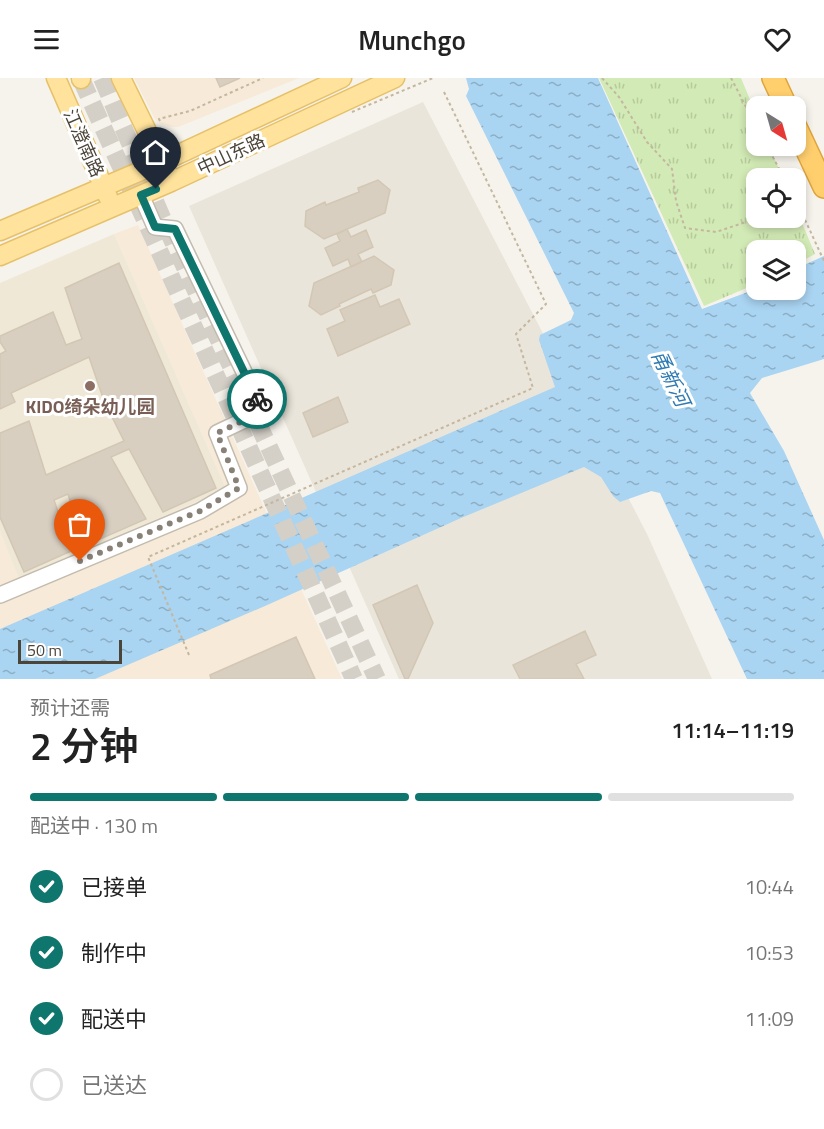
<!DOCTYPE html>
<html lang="zh">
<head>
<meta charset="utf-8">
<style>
	body { margin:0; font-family:"Titillium Web","Noto Sans SC",sans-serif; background:#f2f2f2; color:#222; height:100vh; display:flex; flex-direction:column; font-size:22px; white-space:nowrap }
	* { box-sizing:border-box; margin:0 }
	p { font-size:20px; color:#767676 }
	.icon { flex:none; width:33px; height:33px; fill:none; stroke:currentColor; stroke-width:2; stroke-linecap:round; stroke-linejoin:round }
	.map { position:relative; height:601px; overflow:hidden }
	.sheet { display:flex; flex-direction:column; background:#fff; flex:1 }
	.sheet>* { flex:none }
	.needle { width:39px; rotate:143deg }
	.buttons { position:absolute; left:746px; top:18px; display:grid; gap:12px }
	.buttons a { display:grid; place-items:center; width:60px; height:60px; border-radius:12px; background:#fff; box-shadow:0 3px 9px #0003; font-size:30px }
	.scale { position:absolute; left:18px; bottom:15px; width:104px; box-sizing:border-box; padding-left:6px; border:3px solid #4b4439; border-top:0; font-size:16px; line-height:21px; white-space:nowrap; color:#4b4439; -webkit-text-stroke:4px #fff; paint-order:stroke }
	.pin { position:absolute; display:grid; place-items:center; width:51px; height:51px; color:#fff; margin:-62px -26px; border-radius:50% 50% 50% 0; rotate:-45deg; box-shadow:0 0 6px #0007 }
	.pin .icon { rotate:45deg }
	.courier { position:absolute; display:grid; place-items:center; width:60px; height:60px; margin:-30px; border:4px solid #0f766e; border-radius:50%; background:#fff; color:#222; box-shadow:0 2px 8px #0007 }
	.head em { font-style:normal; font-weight:600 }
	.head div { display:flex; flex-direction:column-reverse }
	.head { display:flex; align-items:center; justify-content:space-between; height:102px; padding:0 30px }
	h1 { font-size:39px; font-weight:600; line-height:45px }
	.bar { display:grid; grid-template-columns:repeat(4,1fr); gap:9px 6px; align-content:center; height:72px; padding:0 30px }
	.bar i { height:8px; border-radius:4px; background:#e0e0e0 }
	.bar .current { background:#0f766e }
	.bar p { grid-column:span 4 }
	ol { padding:0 30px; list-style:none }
	li { display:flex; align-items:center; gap:18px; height:66px }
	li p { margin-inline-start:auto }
	li .icon { padding:6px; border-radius:50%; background:#0f766e; color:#fff; stroke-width:4 }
	li:last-child { color:#767676 }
	li i { width:33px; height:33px; border:3px solid #e0e0e0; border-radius:50% }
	header { display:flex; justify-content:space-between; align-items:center; height:78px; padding:0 30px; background:#fff; font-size:27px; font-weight:600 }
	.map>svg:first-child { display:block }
	.residential { fill:#eae5da }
	.commercial { fill:#f7ead8 }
	.education { fill:#efe8d6 }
	.park { fill:url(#park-tufts) }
	.water { fill:url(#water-ripples) }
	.building { fill:#d8cfc1; stroke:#d3c7b4; stroke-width:1.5 }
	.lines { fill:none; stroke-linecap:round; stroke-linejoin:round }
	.major-tunnel { stroke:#d4d0c8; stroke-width:18; stroke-dasharray:18 9; stroke-linecap:butt }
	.minor-casing { stroke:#c2bbae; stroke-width:18 }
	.major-casing { stroke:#e6c16a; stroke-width:21 }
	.highway-casing { stroke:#e0a43c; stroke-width:24 }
	.path { stroke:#c4b79f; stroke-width:2; stroke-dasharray:3 3; stroke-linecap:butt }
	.minor { stroke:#fff; stroke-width:15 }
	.major { stroke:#ffe39c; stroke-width:18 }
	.highway { stroke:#ffcf6e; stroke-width:21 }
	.path-bridge { stroke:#c4b79f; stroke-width:2; stroke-dasharray:3 3; stroke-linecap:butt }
	.done { stroke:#878178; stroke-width:6; stroke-dasharray:0 10.8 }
	.route { stroke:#0f766e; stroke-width:8 }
	.education-dot { fill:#8d6e63; stroke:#fff; stroke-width:2 }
	.labels { text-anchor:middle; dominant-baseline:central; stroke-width:6; stroke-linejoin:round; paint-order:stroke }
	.street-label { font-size:18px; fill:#4b4439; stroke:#fff }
	.education-label { font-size:18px; font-weight:bold; fill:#785e54; stroke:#fff }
	.water-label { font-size:20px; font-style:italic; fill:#2e7ab2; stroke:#fff }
</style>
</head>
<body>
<header><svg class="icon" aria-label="menu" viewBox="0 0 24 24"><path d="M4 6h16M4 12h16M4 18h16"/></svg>Munchgo<svg class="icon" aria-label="heart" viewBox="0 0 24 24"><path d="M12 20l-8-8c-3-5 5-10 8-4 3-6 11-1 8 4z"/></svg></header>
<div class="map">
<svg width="824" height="601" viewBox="0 0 824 601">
	<defs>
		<pattern id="park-tufts" width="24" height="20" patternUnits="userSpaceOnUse" patternTransform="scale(1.5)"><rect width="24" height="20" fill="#d2eab5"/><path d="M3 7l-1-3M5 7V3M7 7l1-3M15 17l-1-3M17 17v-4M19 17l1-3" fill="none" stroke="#b6ca9c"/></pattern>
		<pattern id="water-ripples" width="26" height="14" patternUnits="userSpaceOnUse" patternTransform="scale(1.5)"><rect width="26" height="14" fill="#a9d4f2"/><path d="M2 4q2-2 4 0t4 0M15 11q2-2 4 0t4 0" fill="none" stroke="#8caec5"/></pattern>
	</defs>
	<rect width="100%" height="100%" fill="#f6f3ec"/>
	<!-- residential -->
	<path class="residential" d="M423,24L647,456L712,601H399L189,128Z"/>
	<!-- commercial -->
	<path class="commercial" d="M134,0H299L178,49H171L160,46L155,41Z
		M138,147L258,416L342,601H0V453L20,499L226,411L114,156Z"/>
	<!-- education -->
	<path class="education" d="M114,156L226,411L19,500L0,453V205Z"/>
	<!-- park -->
	<path class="park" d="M599,0H741L756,36V68H769L783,100H756V140H795V128L815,176L795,187V172H756V206L704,228Z"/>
	<!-- water -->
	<path class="water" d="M466,0H598L702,231L756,211L795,212V191L824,178V281L762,300L750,315L784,373L824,462V601H747L660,415L651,413L620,424L613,418L601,399L584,389L461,440L265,528L95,601H0V551L288,426L555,309L539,262L540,257L571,242L574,235L466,18L469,11Z"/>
	<!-- building -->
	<path class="building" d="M216,0H240L220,9Z
		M216,0H240L220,9Z
		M378,102L390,112L385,135L324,161L305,148L306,133L325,124L326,127L359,114L358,110Z
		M347,151L351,159L366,152L373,169L358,176L362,184L351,189L348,181L333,188L325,170L340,163L337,156Z
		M374,178L394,192L391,207L373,215L371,211L339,226L340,228L321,237L309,228L314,205Z
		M119,185L216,410L163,434L129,371L111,379L146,441L84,468L68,416L54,422L71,473L24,494L0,439V355L29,343L46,397L124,363L104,323L89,279L11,315L15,324L0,331V276L6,273L0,264V258L53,234L66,267L82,261L65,210Z
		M375,217L380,229L399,221L410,246L338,278L327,251L345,243L340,232Z
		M338,319L348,344L313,359L303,335Z
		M417,507L433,545L408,601H405L373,527Z
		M585,553L596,577L576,586L584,601H520L513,587Z
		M296,559L315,601H211L210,597Z"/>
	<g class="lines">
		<!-- major-tunnel -->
		<path class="major-tunnel" d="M102,0L163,142L377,601
			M81,1L354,601"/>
		<!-- minor casing -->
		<g class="minor-casing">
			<path id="minor" d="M0,517L200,433L239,410L217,355L259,335L260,327L175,151L155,149L141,117"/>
		</g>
		<!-- major casing -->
		<g class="major-casing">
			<path id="major" d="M56,0L108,119
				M81,0V1
				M121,0L167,94
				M0,153L162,84L342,0
				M0,178L171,104L395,0"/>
		</g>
		<!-- highway casing -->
		<g class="highway-casing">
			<path id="highway" d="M773,0L786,28
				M795,47L824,109"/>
		</g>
		<!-- path -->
		<path class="path" d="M602,0L619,19L647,64L672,91L676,123L685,150L716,154L758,140
			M731,0L756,48
			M160,43L159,41L190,33L263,0
			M767,68L784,100
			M795,120L824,183
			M189,577L148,479L533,310L516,256L546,226L444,14"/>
		<!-- minor -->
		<use href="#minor" class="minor"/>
		<!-- major -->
		<use href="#major" class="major"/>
		<!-- highway -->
		<use href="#highway" class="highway"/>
		<!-- path-bridge -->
		<path class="path-bridge" d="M352,34L433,0"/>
	</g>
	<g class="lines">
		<!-- done -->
		<path class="done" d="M80,483L200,433L239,410L217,355L260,335V327L257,321"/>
		<!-- route -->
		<path class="route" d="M156,111L141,117L155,149L175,151L257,321"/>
	</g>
	<!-- markers -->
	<circle class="education-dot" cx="90" cy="308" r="6"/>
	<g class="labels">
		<!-- street labels -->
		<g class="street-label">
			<text transform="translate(84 65) rotate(66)">江澄南路</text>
			<text transform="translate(231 76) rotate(-25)">中山东路</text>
		</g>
		<!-- education labels -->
		<g class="education-label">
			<text x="90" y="328">KIDO绮朵幼儿园</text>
		</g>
		<!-- water labels -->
		<g class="water-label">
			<text transform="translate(671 300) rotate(64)">甬新河</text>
		</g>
	</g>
</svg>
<div class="buttons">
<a><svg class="needle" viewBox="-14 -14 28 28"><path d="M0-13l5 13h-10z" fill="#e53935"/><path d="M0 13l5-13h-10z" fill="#767676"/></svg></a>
<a><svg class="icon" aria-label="locate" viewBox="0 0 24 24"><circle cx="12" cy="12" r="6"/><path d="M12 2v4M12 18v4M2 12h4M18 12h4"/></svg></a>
<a><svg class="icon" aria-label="layers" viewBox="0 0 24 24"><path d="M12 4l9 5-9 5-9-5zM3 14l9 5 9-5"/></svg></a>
</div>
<div class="scale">50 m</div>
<div class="pin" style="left:80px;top:483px;background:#ea580c"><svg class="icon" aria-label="bag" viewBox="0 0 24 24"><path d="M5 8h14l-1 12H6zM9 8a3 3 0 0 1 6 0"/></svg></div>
<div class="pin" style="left:156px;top:111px;background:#1f2937"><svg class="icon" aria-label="home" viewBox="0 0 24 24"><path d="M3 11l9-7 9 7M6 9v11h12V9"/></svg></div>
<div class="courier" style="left:257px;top:321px"><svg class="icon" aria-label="bike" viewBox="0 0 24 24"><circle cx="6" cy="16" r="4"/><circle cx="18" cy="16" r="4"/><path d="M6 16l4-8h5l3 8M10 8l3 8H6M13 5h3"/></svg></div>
</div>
<section class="sheet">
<div class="head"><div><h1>2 分钟</h1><p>预计还需</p></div><em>11:14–11:19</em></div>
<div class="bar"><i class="current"></i><i class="current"></i><i class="current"></i><i></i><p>配送中 · 130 m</p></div>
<ol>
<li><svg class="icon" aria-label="check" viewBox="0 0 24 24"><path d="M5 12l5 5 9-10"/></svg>已接单<p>10:44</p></li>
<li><svg class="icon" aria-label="check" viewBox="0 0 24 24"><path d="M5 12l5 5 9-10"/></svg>制作中<p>10:53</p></li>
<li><svg class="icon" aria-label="check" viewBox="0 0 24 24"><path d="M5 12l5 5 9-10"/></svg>配送中<p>11:09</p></li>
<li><i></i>已送达</li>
</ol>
</section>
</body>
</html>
